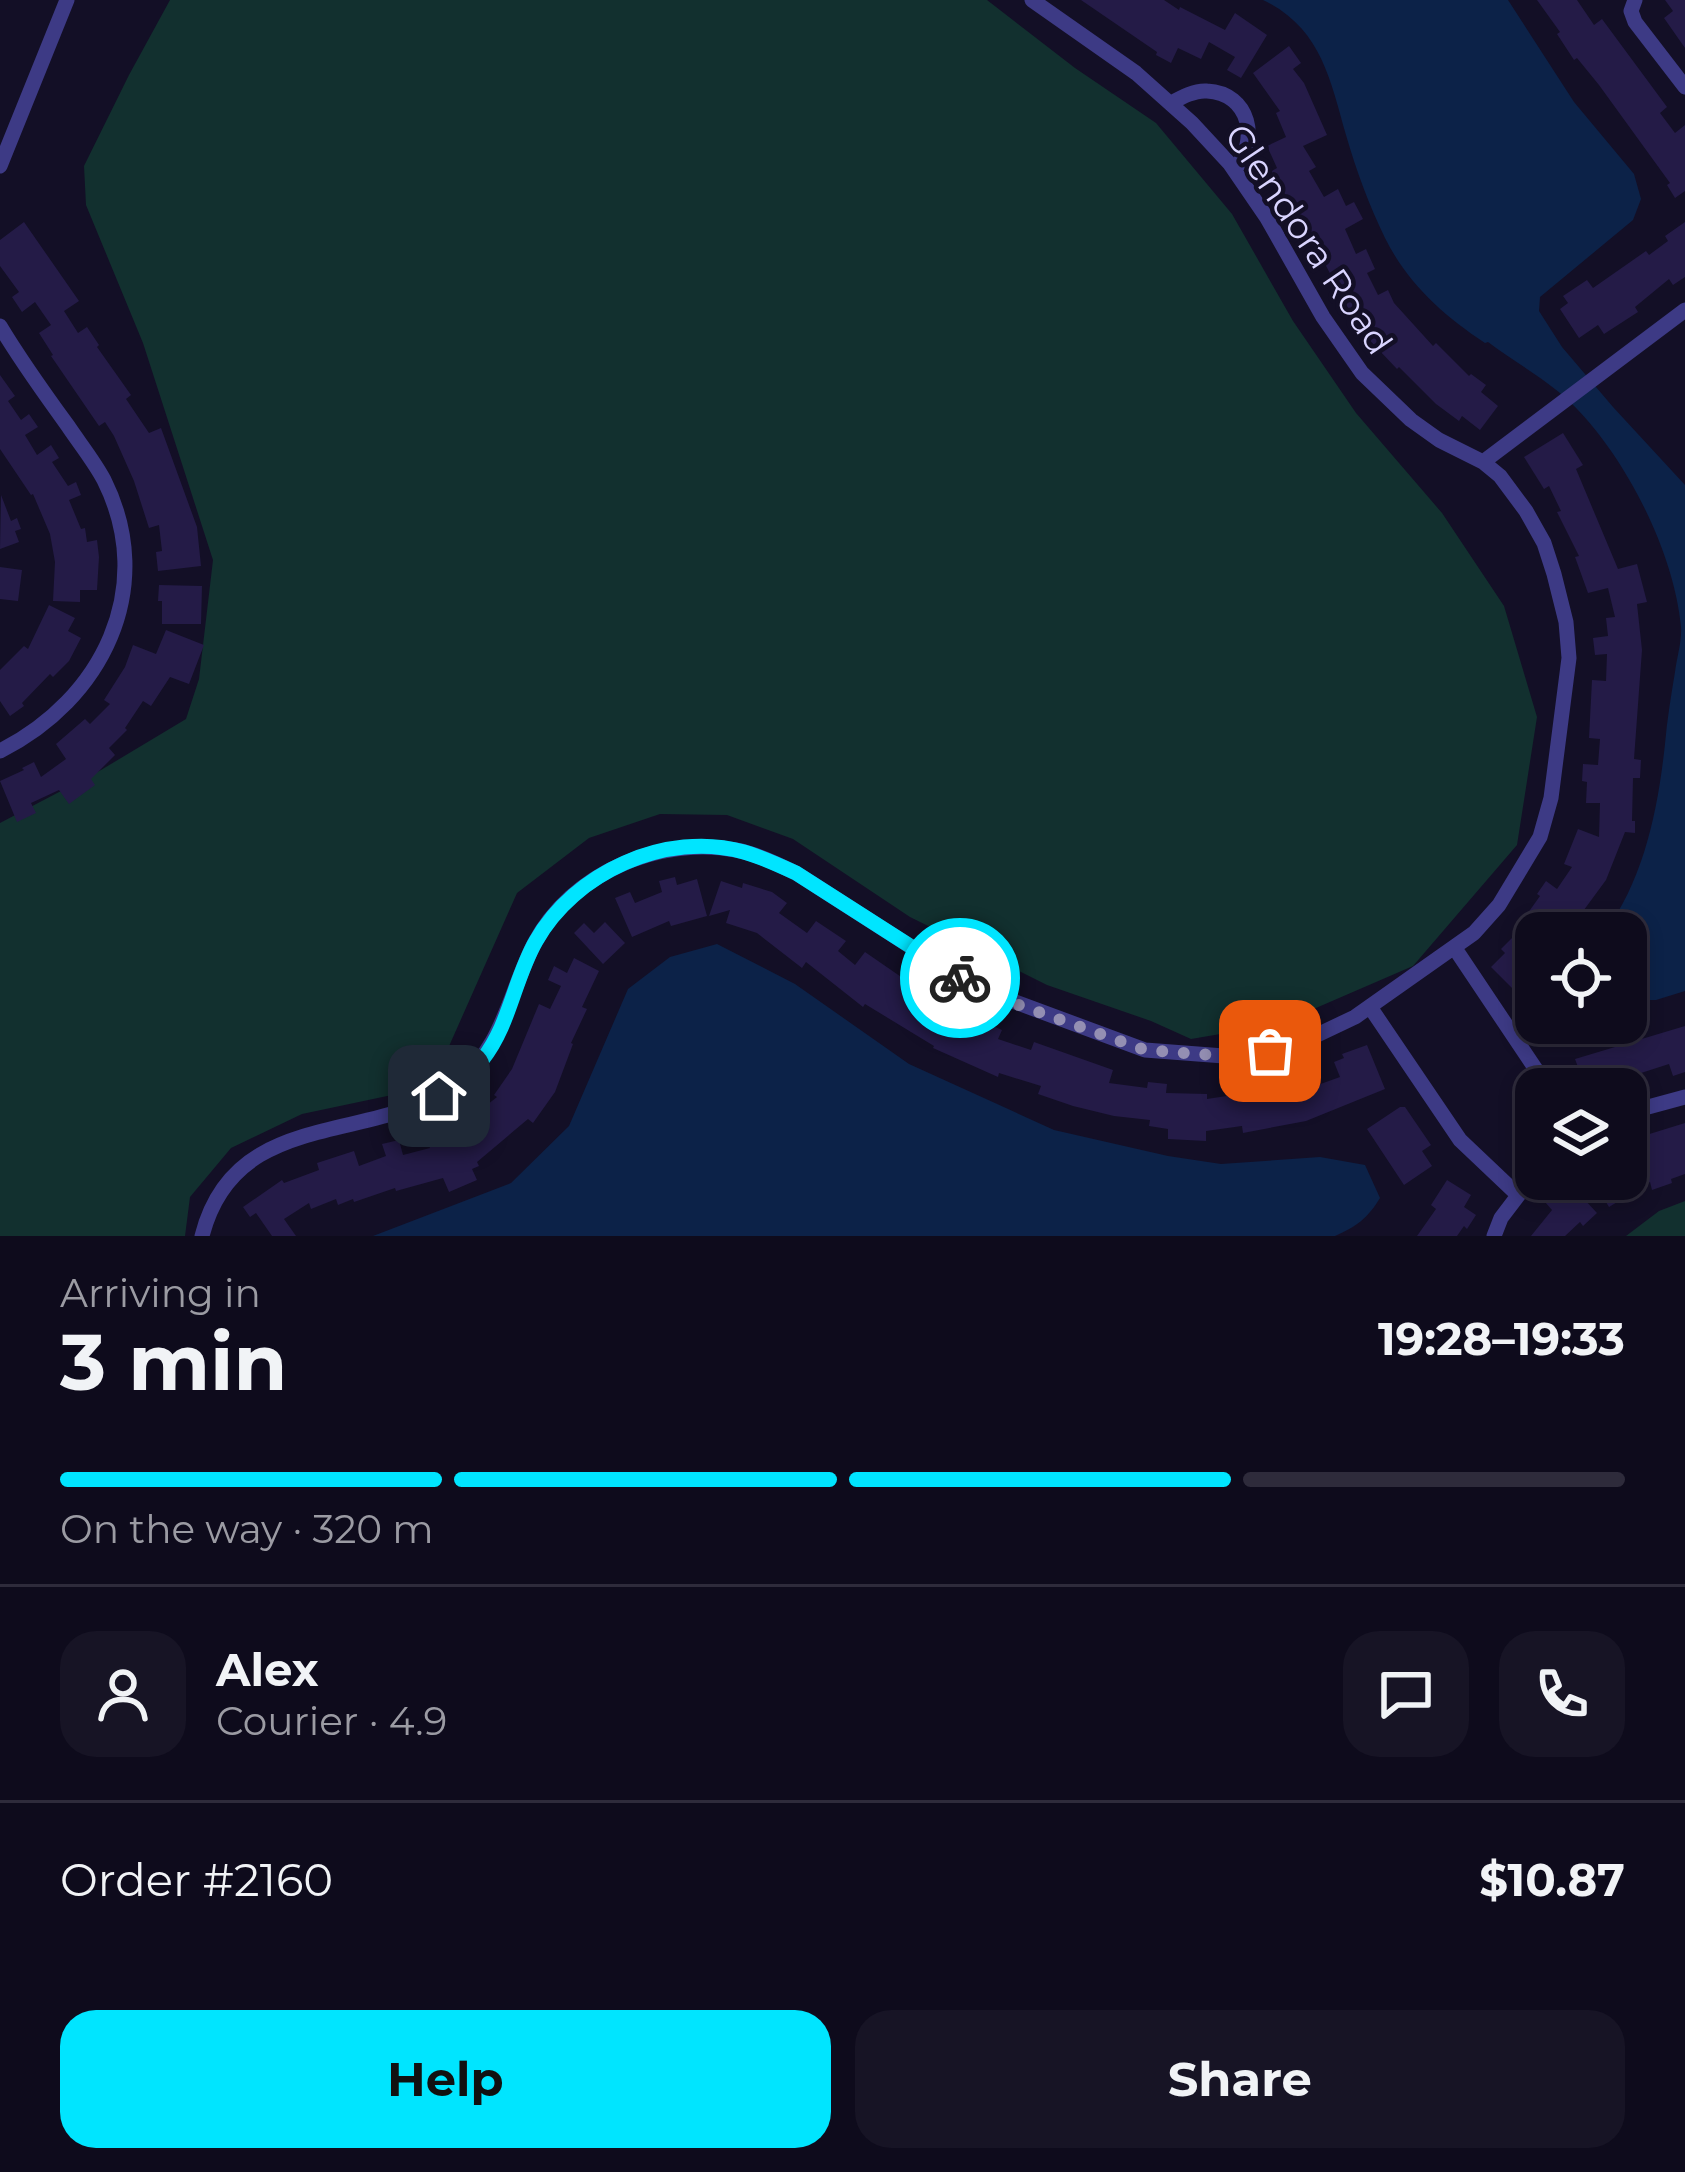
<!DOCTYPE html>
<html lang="en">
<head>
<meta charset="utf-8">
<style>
	body { margin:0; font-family:Montserrat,sans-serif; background:#171425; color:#f1f3f6; height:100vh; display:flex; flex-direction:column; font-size:45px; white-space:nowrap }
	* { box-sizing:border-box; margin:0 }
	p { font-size:39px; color:#9b9ba3 }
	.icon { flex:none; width:66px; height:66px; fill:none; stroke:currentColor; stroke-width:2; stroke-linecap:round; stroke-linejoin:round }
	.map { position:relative; height:1236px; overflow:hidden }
	.sheet { display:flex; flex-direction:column; background:#0e0b1c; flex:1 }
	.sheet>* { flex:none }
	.controls { position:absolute; left:1515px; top:912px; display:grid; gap:24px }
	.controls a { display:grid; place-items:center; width:132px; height:132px; border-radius:24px; background:#0e0b1c; box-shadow:0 6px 18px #0003,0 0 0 3px #2e2b3b; font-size:60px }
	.pin { position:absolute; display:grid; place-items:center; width:102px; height:102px; color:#fff; margin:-51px; border-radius:24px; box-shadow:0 6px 18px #0006 }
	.courier { position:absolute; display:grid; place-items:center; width:120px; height:120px; margin:-60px; border:9px solid #00e5ff; border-radius:50%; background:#fff; color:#222; box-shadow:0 3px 15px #0007 }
	.headline em { font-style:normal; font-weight:700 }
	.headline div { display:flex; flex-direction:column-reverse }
	.headline { display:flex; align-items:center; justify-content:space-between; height:204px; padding:0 60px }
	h1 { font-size:78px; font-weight:700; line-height:90px }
	.bar { display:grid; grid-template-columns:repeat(4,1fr); gap:18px 12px; align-content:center; height:144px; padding:0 60px }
	.bar i { height:15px; border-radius:9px; background:#2e2b3b }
	.bar .on { background:#00e5ff }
	.bar p { grid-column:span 4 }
	.line { display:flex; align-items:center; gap:30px; padding:0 60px; border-top:3px solid #2e2b3b }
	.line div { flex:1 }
	.round { display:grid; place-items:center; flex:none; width:126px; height:126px; border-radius:36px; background:#171425 }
	.cta { display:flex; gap:24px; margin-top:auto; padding:24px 60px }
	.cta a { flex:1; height:138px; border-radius:36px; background:#00e5ff; color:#111; font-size:48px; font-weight:700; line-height:138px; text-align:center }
	.cta a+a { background:#171425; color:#f1f3f6 }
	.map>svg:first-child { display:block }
	.green { fill:#12302f }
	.water { fill:#0c2248 }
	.building { fill:#241b47 }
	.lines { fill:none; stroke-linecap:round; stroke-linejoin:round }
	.minor { stroke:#3d3a85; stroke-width:15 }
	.done { stroke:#948fb3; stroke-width:12; stroke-dasharray:0 21.6 }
	.route { stroke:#00e5ff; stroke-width:15 }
	.labels { text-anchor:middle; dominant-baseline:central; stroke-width:9; stroke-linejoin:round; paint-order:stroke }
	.street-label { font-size:36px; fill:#d9d4ff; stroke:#130f26 }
</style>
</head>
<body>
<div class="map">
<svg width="1685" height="1236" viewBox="0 0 1685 1236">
	<rect width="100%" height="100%" fill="#130f26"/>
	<!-- green -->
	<path class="green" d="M170,0H987L1075,68L1156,123L1232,214L1293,321L1356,413L1442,513L1504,606L1537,717L1517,845L1413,966L1279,1024L1191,1039L1151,1021L1047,985L910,917L793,839L727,815L660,814L589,838L517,893L442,1062L392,1095L302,1114L231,1148L190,1197L185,1236H0V823L101,770L186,719L199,679L213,560L143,343L86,205L84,166L129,75Z
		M1685,1201V1236H1626L1659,1211Z"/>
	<!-- water -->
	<path class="water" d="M1263,0H1508L1574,102L1634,174L1641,199L1633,220L1540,297L1539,311L1562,347L1613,407L1685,485V991L1656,1000H1626V933H1604C1644,880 1658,809 1665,744C1667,720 1671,696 1675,672C1677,657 1682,641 1681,627C1674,551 1624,453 1569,401C1545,378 1514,362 1488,342L1485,343C1443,315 1408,284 1385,238C1369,205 1356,170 1346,135C1330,79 1321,28 1263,0Z
		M717,944L795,984L909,1064L1054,1130L1168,1156L1221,1164L1320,1157L1365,1165L1380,1198C1368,1218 1356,1227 1335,1236H373L511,1183L569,1126L628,989L670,957Z"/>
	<!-- building -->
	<path class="building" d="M1081,0H1164L1179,10L1180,7L1225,30L1235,13L1267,35L1241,78L1227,70L1235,57L1209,42L1201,59L1178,48L1171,63L1156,55L1157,52Z
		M1537,0H1577L1594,25L1602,19L1667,107L1660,113L1675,133L1685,125V191L1675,198L1667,185L1670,183L1599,85L1577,58L1574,60L1557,34L1560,32Z
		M1665,0H1685V48L1664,18L1673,11Z
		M1289,46L1301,63L1293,69L1304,83L1327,135L1303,146L1316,167L1309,171L1324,197L1338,189L1346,206L1354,202L1363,219L1345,229L1356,254L1366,249L1375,269L1367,273L1378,295L1388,290L1394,303L1433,346L1436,343L1469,376L1471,374L1486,385L1481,392L1498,406L1480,430L1462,416L1459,421L1436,404L1399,367L1397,369L1359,329L1324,262L1322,263L1293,206L1270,172L1277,168L1267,146L1286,137L1276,113L1280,111L1253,73Z
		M24,222L79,301L64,311L78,333L87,327L99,345L97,347L131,395L126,399L149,433L161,428L197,527L201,566L158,571L156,552L162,551L159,525L149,528L134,481L114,436L105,422L99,426L51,356L53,355L39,333L51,325L35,302L22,312L12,297L19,292L0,266V240Z
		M1685,222V277L1673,285L1669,279L1635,307L1638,312L1604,334L1598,325L1579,338L1560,309L1568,303L1563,296L1587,280L1593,288L1646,251L1649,255L1668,241L1665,236Z
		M0,375L15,396L8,401L21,420L29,414L38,427L25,435L37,455L51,445L59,458L52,462L68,486L76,482L81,495L69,500L81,529L85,528L87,542L97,540L99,557L97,590H80V602L53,601L55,562L50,534L33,494L31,495L0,449Z
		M1563,433L1583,465L1576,469L1618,569L1637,564L1647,602L1637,604L1642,650L1634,759L1641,760L1640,778H1633L1632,821H1635V833L1625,832L1606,880L1567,933H1536V968L1514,990L1491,967L1505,953L1501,949L1517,933L1515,931L1540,896L1537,894L1546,881L1557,889L1572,867L1564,864L1578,829L1599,837L1600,803H1586L1587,782L1582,781L1583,764L1598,765L1600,739L1589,738L1592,680L1606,681L1607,654L1595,655L1593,638L1608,636L1606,618L1615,617L1608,588L1588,593L1575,557L1579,556L1557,512L1561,511L1549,486L1544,489L1524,457Z
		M1,495L11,521L17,518L21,529L15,531L19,542L0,549Z
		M0,567L22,570L18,601L0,599Z
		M159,585L202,586L201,624H162V601H158Z
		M49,605L75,618L68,631L81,638L69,661L53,677L50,674L22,703L24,706L10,716L0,701V670L24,646L28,649Z
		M166,630L204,645L189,684L170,677L151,706L143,701L125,728L127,730L109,748L115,755L91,779L95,785L69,804L59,790L31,803L36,813L17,822L0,781L24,770L22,768L34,762L41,777L66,759L56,744L85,719L90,724L110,704L104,700L125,667L133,645L156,654Z
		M675,877L677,885L697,879L707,916L671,926L669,921L632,937L615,898L630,892L635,903L662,892L659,881Z
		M721,881L742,888L743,883L772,892L787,903L779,913L807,933L816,921L846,941L838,951L855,965L865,952L923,992L924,990L938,997L929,1012L960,1026L966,1014L1002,1030L998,1039L1031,1050L1034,1042L1113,1070L1109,1083L1147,1088L1148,1082L1167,1084L1166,1093L1207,1094V1099L1233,1095L1232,1089L1253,1086V1083L1269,1079L1272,1094L1298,1088L1293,1074L1309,1069L1315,1086L1340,1077L1334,1062L1344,1058L1342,1054L1367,1045L1385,1089L1306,1121L1243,1133L1242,1126L1206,1131V1141L1168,1139V1129L1149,1126L1150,1120L1114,1116L1073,1106L1038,1094L1041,1086L999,1073L998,1077L933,1048L934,1046L865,1004L863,1007L806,962L802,968L757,933L726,923L730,910L709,916Z
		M605,922L625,943L603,964L574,933L584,923L594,933Z
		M574,958L599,971L582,1007L587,1009L571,1043L573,1044L555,1092L533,1123L528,1119L477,1162L479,1166L472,1169L477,1180L449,1192L443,1178L396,1191L395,1188L354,1202L353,1199L338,1205L336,1199L311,1209L309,1203L284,1219L296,1236H272L256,1213L250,1217L243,1207L282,1180L284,1183L319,1170L317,1163L354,1151L359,1166L386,1156L382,1144L399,1140L403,1155L430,1148L423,1132L438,1126L445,1142L470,1131L463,1124L497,1097L494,1095L512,1069L539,1004L550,1009L561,986L548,980L554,966L567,973Z
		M1561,1023H1589L1551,1047L1543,1034Z
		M1685,1026V1072L1673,1076L1669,1064L1641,1073L1644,1082L1624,1089H1601L1600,1085L1586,1089L1575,1059Z
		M1400,1107H1405L1431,1145L1422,1151L1432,1166L1404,1185L1367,1129Z
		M1685,1123V1174L1671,1179L1672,1183L1652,1190L1650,1182L1609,1207L1592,1179H1626V1154L1646,1147L1643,1136Z
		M1447,1180L1471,1195L1464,1207L1476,1215L1467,1229L1464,1226L1457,1236H1417L1436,1209L1431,1205Z
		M1572,1186L1597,1213L1583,1226L1580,1222L1565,1236H1531L1552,1210L1545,1202L1556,1192L1561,1197Z"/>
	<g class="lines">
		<!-- minor -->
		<path class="minor" d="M1635,0L1631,11L1635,22L1685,87
			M1171,103C1182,97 1195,90 1207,91C1250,93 1260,141 1234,170
			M0,166L67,0
			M0,326C21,361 44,393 68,426C80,444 94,461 104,480C158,588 102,700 0,751
			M1483,462L1685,310
			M1454,947L1549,1089
			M1370,1007L1460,1140L1518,1195
			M1626,1113L1685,1097
			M202,1236C235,1106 374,1145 455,1085C503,1049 509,993 534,944C571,873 659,836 736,850C757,854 777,864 796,873L972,986L1145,1050L1224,1056L1270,1051L1315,1036L1355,1017L1474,933L1499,905L1540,837L1551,798L1569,658L1566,622L1554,574L1544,543L1526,511L1500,476L1483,462L1439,440L1411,420L1362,373L1323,317L1267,218L1230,164L1192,123L1136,73L1032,0
			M1494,1236L1501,1218L1536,1172"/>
	</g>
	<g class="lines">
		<!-- done -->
		<path class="done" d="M960,978L1008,1001L1145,1050L1224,1056L1270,1051"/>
		<!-- route -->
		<path class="route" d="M439,1096C454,1086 470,1075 482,1060C510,1025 514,979 536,941C574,873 666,830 744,852C762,857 779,865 796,873L960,978"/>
	</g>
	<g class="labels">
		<!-- street labels -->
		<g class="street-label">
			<text transform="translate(1309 239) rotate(56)">Glendora Road</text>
		</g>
	</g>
</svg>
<div class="controls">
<a><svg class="icon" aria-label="locate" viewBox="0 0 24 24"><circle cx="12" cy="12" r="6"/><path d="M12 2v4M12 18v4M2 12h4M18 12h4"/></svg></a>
<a><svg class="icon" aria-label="layers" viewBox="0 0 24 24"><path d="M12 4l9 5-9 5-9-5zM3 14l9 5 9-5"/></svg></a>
</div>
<div class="pin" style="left:1270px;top:1051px;background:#ea580c"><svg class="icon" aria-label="bag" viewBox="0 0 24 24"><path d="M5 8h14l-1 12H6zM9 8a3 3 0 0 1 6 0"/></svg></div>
<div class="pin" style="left:439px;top:1096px;background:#1f2937"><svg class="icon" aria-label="home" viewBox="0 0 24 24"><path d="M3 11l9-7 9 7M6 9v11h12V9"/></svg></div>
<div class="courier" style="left:960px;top:978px"><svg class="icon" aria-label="bike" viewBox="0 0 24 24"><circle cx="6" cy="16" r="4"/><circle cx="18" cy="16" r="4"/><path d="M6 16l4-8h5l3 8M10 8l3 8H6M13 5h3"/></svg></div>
</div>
<section class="sheet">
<div class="headline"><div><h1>3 min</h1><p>Arriving in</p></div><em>19:28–19:33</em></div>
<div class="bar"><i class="on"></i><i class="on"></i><i class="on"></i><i></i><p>On the way · 320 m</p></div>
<div class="line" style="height:216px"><a class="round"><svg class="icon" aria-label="person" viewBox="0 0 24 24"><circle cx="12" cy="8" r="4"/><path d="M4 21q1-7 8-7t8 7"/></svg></a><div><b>Alex</b><p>Courier · 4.9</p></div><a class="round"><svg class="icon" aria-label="chat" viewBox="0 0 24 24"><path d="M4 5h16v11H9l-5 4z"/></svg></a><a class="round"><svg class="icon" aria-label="phone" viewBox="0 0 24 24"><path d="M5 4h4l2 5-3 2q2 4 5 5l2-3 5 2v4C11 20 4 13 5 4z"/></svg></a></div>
<div class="line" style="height:156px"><div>Order #2160</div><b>$10.87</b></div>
<div class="cta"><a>Help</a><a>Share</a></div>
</section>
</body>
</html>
